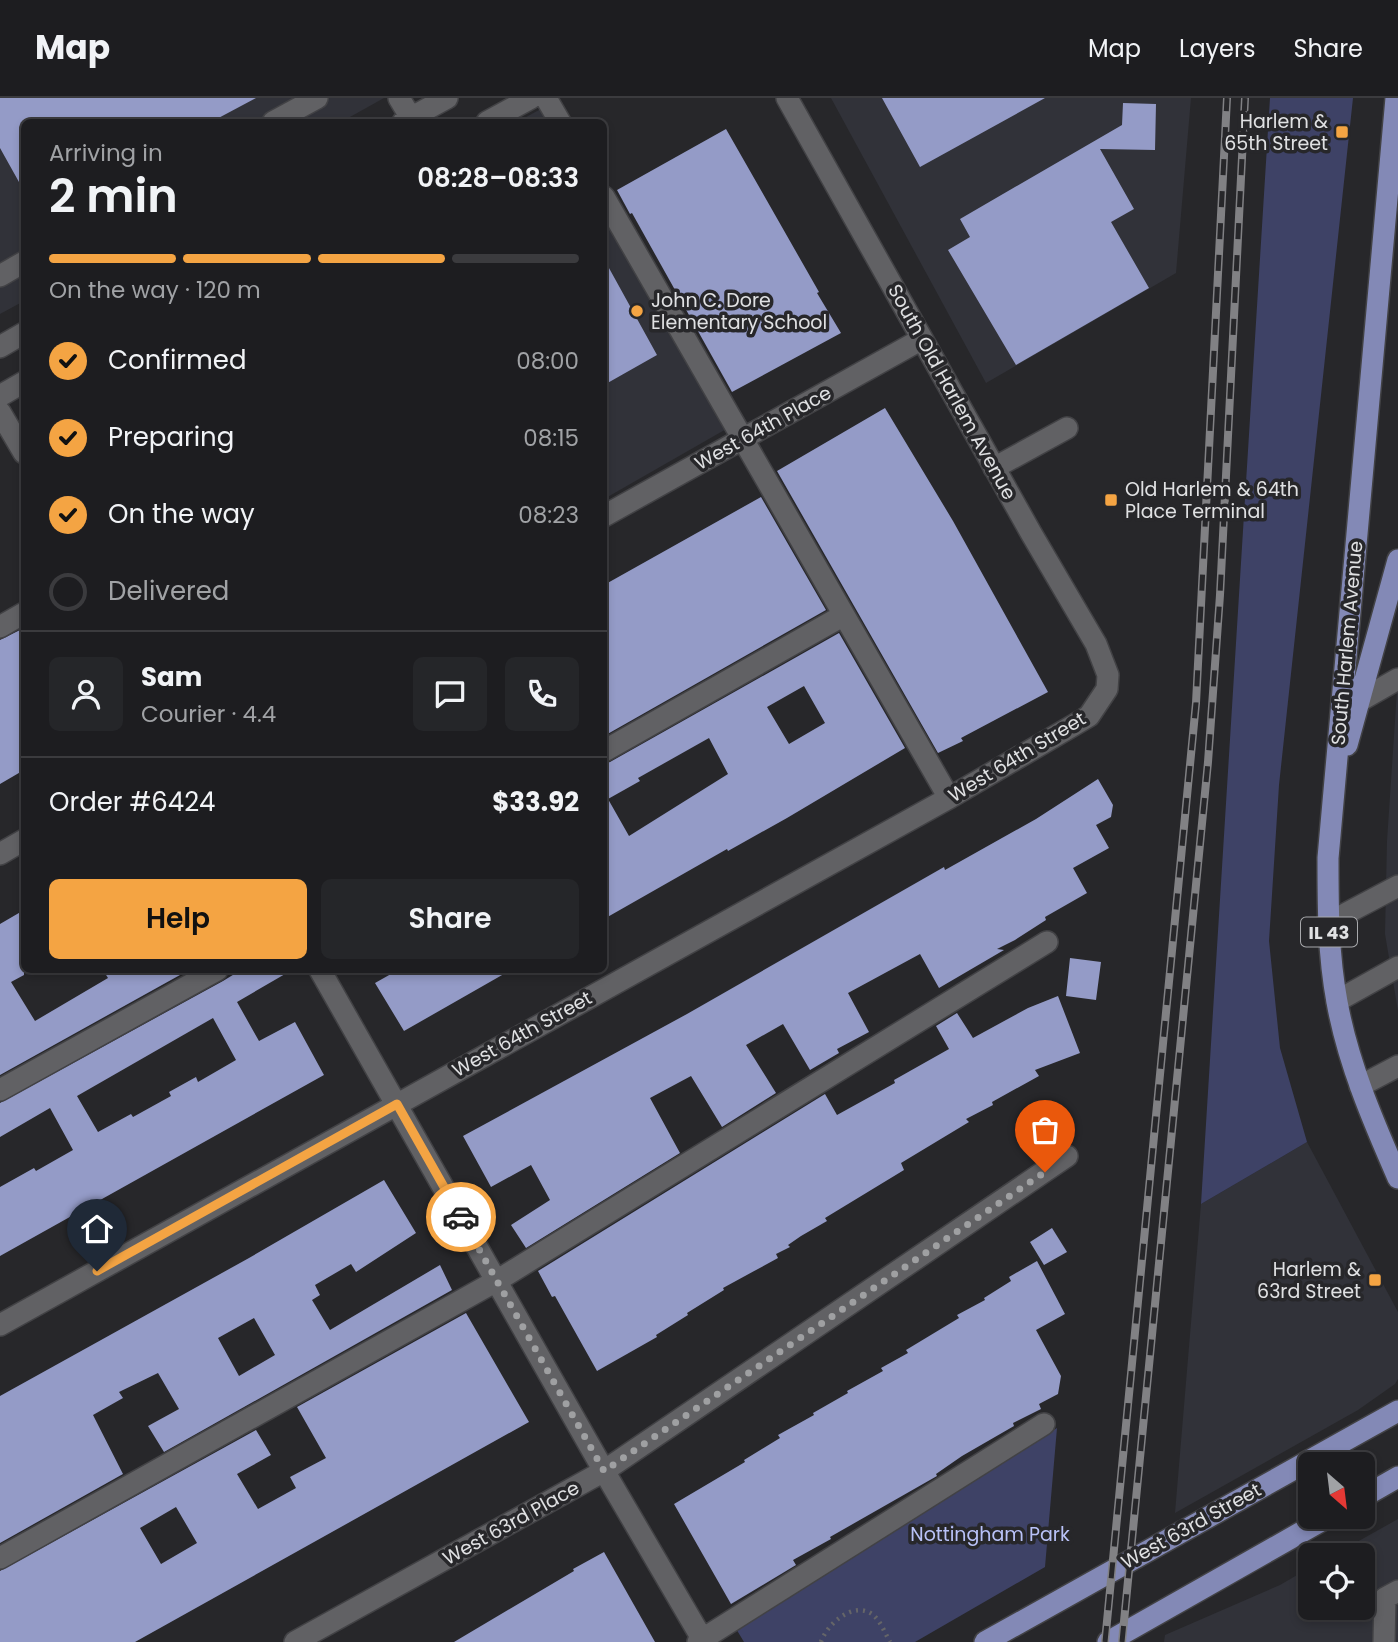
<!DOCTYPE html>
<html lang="en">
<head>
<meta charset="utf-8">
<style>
	body { margin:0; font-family:Poppins,sans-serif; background:#252629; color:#f1f3f6; height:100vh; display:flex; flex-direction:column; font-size:26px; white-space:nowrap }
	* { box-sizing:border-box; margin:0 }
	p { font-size:23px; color:#a0a2a5 }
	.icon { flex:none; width:38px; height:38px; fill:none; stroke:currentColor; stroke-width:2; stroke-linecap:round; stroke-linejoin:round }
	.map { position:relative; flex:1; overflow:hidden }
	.drawer { position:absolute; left:21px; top:21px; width:586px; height:854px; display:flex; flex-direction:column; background:#1d1d20; border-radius:10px; box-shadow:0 4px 10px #0003,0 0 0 2px #3b3b3e }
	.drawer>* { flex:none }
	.needle { width:46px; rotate:152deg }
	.buttons { position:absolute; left:1298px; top:1354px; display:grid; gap:14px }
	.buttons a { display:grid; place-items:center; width:77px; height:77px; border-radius:10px; background:#1d1d20; box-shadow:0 4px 10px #0003,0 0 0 2px #3b3b3e; font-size:35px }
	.pin { position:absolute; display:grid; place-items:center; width:60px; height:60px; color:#fff; margin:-72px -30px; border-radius:50% 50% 50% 0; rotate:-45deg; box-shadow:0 0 7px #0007 }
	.pin .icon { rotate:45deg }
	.courier { position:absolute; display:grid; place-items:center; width:70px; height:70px; margin:-35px; border:5px solid #f4a443; border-radius:50%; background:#fff; color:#222; box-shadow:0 2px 9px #0007 }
	.head em { font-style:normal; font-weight:600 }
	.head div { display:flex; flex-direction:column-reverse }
	.head { display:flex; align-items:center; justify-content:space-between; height:119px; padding:0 28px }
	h1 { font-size:46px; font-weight:600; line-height:52px }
	.bar { display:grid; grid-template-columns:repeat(4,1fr); gap:10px 7px; align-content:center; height:84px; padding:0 28px }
	.bar i { height:9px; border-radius:5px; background:#3b3b3e }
	.bar .active { background:#f4a443 }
	.bar p { grid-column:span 4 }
	.line { display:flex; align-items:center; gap:18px; padding:0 28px; border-top:2px solid #3b3b3e }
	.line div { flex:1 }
	.round { display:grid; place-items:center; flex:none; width:74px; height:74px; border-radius:10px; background:#252629 }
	ol { padding:0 28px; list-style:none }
	li { display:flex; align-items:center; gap:21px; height:77px }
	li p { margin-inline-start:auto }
	li .icon { padding:7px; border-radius:50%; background:#f4a443; color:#111; stroke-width:4 }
	li:last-child { color:#a0a2a5 }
	li i { width:38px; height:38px; border:4px solid #3b3b3e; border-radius:50% }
	.action { display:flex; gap:14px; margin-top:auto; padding:14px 28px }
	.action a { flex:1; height:80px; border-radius:10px; background:#f4a443; color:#111; font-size:28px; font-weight:600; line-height:80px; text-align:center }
	.action a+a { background:#252629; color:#f1f3f6 }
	header { display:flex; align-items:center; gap:42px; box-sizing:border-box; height:98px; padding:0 35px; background:#1d1d20; border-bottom:2px solid #3b3b3e }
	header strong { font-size:33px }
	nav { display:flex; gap:38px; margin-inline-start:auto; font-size:24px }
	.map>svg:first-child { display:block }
	.built { fill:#313239 }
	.green { fill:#3e4266 }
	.building { fill:#949bc7; fill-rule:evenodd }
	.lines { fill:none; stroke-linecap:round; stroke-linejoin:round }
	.minor-casing { stroke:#424245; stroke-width:24 }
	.major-casing { stroke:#424245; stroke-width:24 }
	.path { stroke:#656568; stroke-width:4.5; stroke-dasharray:2 5; stroke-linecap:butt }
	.minor { stroke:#616164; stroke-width:21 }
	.major { stroke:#8389b6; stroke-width:21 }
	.rail-casing { stroke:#818184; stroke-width:8 }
	.rail { stroke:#27272a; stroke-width:5; stroke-dasharray:16; stroke-linecap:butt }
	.done { stroke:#9fa0a2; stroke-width:7; stroke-dasharray:0 12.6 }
	.route { stroke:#f4a443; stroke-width:9 }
	.poi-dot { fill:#f4a443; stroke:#27272a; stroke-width:2.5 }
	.labels { text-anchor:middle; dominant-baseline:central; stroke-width:7; stroke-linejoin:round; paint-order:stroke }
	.shield { fill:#27272a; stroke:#a8a9ac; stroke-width:2 }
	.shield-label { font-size:18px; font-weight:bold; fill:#e0e1e3 }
	.poi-label { font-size:19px; fill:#e0e1e3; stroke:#27272a; text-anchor:end }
	.street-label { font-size:19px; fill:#e0e1e3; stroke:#27272a }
	.park-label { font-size:19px; fill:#b9c2f8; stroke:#27272a }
</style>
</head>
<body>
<header>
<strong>Map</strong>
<nav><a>Map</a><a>Layers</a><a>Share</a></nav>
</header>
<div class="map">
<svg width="1398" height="1544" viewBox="0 0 1398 1544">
	<rect width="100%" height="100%" fill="#27272a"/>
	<!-- built -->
	<path class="built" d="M0,0H384L341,24H24V203L0,216Z
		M831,0H1191L1176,175L986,285Z
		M550,6L560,24H517Z
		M604,100L735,326L604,401Z
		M1398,578V913L1385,836L1387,743Z
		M1307,1044L1398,1214V1281L1395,1286L1358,1312L1175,1415L1201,1106Z
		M1398,1421V1544H1164L1165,1537L1280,1487L1311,1469V1510H1363V1458H1332Z"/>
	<!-- green -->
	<path class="green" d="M1270,0H1353L1279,687L1269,843L1280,950L1307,1044L1201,1106Z
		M1057,1330L1045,1469L915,1544H744L735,1529Z"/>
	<!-- building -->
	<path class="building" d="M0,0H256L211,24H24V93L0,50Z
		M882,0H1045L920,69Z
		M1123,5L1156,6L1155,52L1100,51L1134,111L1111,124L1149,190L1016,267L948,152L970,139L960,121L1122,27Z
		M726,31L819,194L817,195L841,235L732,294L632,115L630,116L617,92Z
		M604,161L657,257L604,287Z
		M885,310L953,423L1048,594L961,640L963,643L938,655L777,373Z
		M761,399L826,512L604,638V487Z
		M24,530V672L0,686V542Z
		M839,535L905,650L787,720L728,753L727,751L604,821V666L610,664ZM804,588L825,625L789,646L767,609ZM709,640L728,676L629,738L608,701L640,683L638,680Z
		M1098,681L1113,707L1111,719L1096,727L1109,750L1073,770L1087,795L1045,819L1046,822L1015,842L997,851L1004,852L939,890L920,856L848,895L869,934L837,951L839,955L810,972L783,926L746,947L776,995L722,1029L691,978L650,1000L680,1055L526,1150L511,1127L550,1102L531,1067L491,1089L463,1038L687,916L944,769L945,772L1036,721Z
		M24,812V877L11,884L35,923L108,880L103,872H177L180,877L0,977V826Z
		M1070,860L1101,864L1096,902L1066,898Z
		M241,872H292L237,904L259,943L295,924L324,977L0,1158V1089L34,1070L36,1073L73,1052L50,1010L0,1039V1005L223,883ZM213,920L236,962L198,984L196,979L169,994L171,998L133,1019L131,1016L98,1034L77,998Z
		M398,872H511L404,933L375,885Z
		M1058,898L1080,955L1035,972L1039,978L992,1004L993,1007L966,1021L969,1024L901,1065L904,1072L825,1120L827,1123L801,1138L788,1147L790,1149L776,1156L778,1160L723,1190L724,1192L687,1215L688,1217L656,1237L657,1239L597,1273L555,1198L552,1199L538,1173L825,996L837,1017L895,985L894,982L949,951L936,928L957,915L973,940L1028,910Z
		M384,1082L416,1135L356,1174L351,1166L315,1187L320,1197L312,1202L330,1232L440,1167L452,1192L164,1354L148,1328L179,1311L158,1275L119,1294L123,1300L93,1317L123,1376L0,1445V1298L249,1160ZM254,1220L275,1257L239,1278L218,1240Z
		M1052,1130L1067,1154L1044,1167L1030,1144Z
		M1037,1163L1065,1216L1036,1232L1061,1278L1058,1296L1039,1306L1041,1311L1013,1325L1014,1328L962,1358L936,1376L937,1378L830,1439L831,1441L793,1462L796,1467L731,1506L674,1406L745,1364L744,1362L780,1340L778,1337L814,1317L813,1315L848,1295L847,1293L883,1273L881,1270L908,1255L906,1252L959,1220L957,1217L985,1202L984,1200L1011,1183L1009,1179Z
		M466,1215L529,1324L135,1544H0V1473L256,1332L271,1357L237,1376L258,1411L296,1390L290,1379L326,1360L297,1309ZM176,1409L197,1445L161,1466L140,1430Z
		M604,1454L655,1544H454L574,1473L573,1471Z"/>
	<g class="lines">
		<!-- minor casing -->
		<g class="minor-casing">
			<path id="minor" d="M399,0L411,20
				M546,0L560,24
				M273,24L317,0
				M403,24L447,0
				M487,24L531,0
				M604,99L949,700
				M0,178L24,164
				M0,249L24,235
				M0,298L24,284
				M0,314L24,355
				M994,370L1067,330
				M604,418L922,241
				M0,529L24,515
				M1361,602L1398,581
				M604,653L844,517
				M0,756L24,742
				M1328,825L1398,788
				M320,872L604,1373L704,1544
				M1337,903L1398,869
				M1360,988L1398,968
				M0,992L217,872
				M0,1227L949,700L1074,627L1089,618L1107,591L1108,577L1096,546L1031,435L787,0
				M0,1460L498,1182L1047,844
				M295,1544L604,1373L1067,1058
				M698,1544L1044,1326
				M1384,1544L1385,1500L1398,1493"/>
		</g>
		<!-- major casing -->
		<g class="major-casing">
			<path id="major" d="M1396,0L1328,760C1328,808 1328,856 1337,904C1348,965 1373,1023 1398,1080
				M1347,647L1398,462
				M1363,1399L1398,1379
				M985,1544L1398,1313
				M1108,1544L1328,1419"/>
		</g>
		<!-- path -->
		<path class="path" d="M821,1544C827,1526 853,1503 872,1516C880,1522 885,1535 890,1544"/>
		<!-- minor -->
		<use href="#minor" class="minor"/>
		<!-- major -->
		<use href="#major" class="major"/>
		<!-- rail casing -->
		<g class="rail-casing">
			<path id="rail" d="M1105,1544L1196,605L1227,0
				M1122,1544L1208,664L1220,497L1245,0"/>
		</g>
		<!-- rail -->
		<use href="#rail" class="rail"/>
	</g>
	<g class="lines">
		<!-- done -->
		<path class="done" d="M461,1119L604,1373L1045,1074"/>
		<!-- route -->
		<path class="route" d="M97,1173L397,1006L461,1119"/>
	</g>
	<!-- markers -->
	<g class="poi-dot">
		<rect x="1335" y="27" width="14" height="14" rx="3.5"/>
		<circle cx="637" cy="213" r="7"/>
		<rect x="1104" y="395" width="14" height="14" rx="3.5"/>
		<rect x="1368" y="1175" width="14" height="14" rx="3.5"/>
	</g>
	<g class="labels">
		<!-- shield labels -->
		<rect class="shield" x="1301" y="819.5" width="56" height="29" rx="5"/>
		<g class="shield-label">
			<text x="1329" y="834">IL 43</text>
		</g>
		<!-- poi labels -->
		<g class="poi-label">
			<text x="1328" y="23">Harlem &amp;<tspan x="1328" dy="22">65th Street</tspan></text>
			<text x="651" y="202" text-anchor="start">John C. Dore<tspan x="651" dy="22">Elementary School</tspan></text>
			<text x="1125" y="391" text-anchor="start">Old Harlem &amp; 64th<tspan x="1125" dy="22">Place Terminal</tspan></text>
			<text x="1361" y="1171">Harlem &amp;<tspan x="1361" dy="22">63rd Street</tspan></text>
		</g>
		<!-- street labels -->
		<g class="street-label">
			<text transform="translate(952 294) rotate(61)">South Old Harlem Avenue</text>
			<text transform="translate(763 330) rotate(-29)">West 64th Place</text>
			<text transform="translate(1347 545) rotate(-85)">South Harlem Avenue</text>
			<text transform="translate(1017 659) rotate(-31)">West 64th Street</text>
			<text transform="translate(522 936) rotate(-29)">West 64th Street</text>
			<text transform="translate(511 1425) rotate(-29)">West 63rd Place</text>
			<text transform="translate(1191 1428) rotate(-29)">West 63rd Street</text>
		</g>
		<!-- park labels -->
		<g class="park-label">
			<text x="990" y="1436">Nottingham Park</text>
		</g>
	</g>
</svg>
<div class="buttons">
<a><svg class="needle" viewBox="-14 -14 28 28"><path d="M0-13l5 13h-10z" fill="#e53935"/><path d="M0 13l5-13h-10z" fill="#a0a2a5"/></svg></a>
<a><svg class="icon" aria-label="locate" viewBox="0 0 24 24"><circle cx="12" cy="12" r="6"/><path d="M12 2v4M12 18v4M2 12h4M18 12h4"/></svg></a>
</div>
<div class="pin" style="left:1045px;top:1074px;background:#ea580c"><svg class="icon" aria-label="bag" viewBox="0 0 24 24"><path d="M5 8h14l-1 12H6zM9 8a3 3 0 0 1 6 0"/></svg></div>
<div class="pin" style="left:97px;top:1173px;background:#1f2937"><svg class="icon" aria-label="home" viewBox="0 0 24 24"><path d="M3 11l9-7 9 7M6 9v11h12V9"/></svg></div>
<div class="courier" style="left:461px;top:1119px"><svg class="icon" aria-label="car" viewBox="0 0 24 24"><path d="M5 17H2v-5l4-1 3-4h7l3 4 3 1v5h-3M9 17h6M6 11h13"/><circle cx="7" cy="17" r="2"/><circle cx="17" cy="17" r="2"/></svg></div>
<section class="drawer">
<div class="head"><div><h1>2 min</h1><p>Arriving in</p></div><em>08:28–08:33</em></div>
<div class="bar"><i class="active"></i><i class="active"></i><i class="active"></i><i></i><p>On the way · 120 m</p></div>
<ol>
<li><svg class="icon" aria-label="check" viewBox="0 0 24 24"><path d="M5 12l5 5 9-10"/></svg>Confirmed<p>08:00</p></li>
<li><svg class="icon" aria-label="check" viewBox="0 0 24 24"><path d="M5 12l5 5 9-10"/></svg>Preparing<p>08:15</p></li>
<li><svg class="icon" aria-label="check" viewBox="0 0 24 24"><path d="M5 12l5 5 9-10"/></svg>On the way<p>08:23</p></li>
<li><i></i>Delivered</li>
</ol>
<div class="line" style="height:126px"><a class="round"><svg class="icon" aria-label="person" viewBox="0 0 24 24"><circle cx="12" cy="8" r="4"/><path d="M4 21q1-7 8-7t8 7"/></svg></a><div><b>Sam</b><p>Courier · 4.4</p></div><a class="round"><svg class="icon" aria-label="chat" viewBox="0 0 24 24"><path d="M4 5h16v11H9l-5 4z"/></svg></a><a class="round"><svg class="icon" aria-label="phone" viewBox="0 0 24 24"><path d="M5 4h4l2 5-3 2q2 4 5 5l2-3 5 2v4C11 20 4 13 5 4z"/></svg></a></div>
<div class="line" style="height:91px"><div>Order #6424</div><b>$33.92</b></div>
<div class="action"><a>Help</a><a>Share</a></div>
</section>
</div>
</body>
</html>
